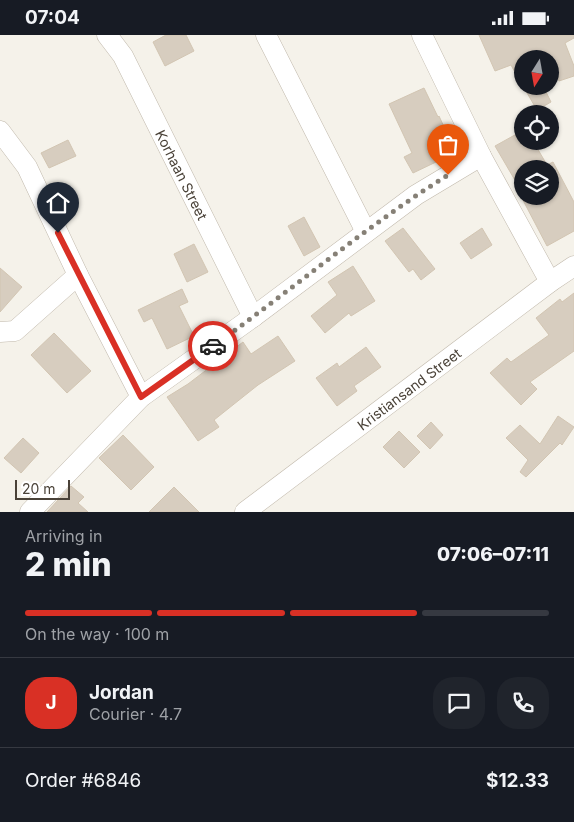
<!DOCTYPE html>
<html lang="en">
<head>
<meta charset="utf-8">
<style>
	body { margin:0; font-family:Inter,sans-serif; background:#20242c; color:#f1f3f6; height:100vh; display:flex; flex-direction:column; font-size:19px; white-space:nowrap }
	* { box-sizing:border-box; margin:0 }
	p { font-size:16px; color:#9ea1a6 }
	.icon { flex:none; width:28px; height:28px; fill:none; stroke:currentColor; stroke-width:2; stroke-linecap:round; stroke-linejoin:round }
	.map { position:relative; height:477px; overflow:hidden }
	.panel { display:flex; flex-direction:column; background:#171b24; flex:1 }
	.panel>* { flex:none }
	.needle { width:32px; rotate:191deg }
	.buttons { position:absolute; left:514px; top:15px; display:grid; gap:10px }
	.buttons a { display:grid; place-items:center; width:45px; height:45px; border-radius:50%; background:#171b24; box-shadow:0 1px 4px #0004; font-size:25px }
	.scale { position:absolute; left:15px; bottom:12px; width:55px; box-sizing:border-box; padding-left:5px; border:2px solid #4a4238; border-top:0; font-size:14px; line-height:18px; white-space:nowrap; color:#4a4238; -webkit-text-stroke:4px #fff; paint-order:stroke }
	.pin { position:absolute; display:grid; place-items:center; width:42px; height:42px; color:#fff; margin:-51px -21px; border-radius:50% 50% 50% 0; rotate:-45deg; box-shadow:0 0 5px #0007 }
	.pin .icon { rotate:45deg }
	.courier { position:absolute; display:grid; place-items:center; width:50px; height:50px; margin:-25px; border:4px solid #d93025; border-radius:50%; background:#fff; color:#222; box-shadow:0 1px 6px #0007 }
	.summary em { font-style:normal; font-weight:800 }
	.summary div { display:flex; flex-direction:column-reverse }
	.summary { display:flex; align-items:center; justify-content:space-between; height:85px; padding:0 25px }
	h1 { font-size:32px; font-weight:800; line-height:38px }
	.bar { display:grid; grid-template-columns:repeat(4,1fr); gap:8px 5px; align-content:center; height:60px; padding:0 25px }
	.bar i { height:6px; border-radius:4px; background:#363941 }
	.bar .active { background:#d93025 }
	.bar p { grid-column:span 4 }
	.line { display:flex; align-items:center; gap:12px; padding:0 25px; border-top:1px solid #363941 }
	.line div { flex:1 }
	.round { display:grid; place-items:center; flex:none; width:52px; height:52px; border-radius:20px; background:#20242c }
	.status { display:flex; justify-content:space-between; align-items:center; height:35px; padding:0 25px; background:#171b24; direction:ltr }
	.status svg { height:14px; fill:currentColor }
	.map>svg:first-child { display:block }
	.building { fill:#d7cdbf; stroke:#d2c5b2; fill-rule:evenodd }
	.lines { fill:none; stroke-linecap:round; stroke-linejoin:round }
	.minor-casing { stroke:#c1b9ac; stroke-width:21 }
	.minor { stroke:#fff; stroke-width:20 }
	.done { stroke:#868076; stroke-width:5; stroke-dasharray:0 9 }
	.route { stroke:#d93025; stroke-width:6 }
	.labels { text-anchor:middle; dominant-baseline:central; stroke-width:4; stroke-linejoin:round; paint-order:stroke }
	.street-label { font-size:14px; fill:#4a4238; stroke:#fff }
</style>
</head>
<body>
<div class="status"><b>07:04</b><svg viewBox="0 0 49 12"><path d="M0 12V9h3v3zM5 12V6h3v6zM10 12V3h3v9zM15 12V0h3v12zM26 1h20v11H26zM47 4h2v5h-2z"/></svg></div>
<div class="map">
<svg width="574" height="477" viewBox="0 0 574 477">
	<rect width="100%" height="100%" fill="#f5f2ea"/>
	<!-- building -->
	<path class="building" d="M166,0H186L194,16L165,31L153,7Z
		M479,0H574V3L565,8L574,31V41L559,46L546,16L529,24H522V50L511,30L495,36Z
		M523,51H543L551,67L537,75Z
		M424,53L438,82L439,81L450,105L430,114L436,127L413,138L404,122L412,118L389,69Z
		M522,96V106H533L547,130L553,127L574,167V196L547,211L514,148L516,147L495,111ZM522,134H550V161H522Z
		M68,105L76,121L49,133L41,118Z
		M304,182L320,212L304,221L288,191Z
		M403,193L435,234L421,245L413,234L409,237L385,206Z
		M482,193L492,210L471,224L460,208Z
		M194,209L208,237L187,247L174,219Z
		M353,231L375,266L351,281L349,278L325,298L311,281L337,260L328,247Z
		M0,233L22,252L0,277Z
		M182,254L188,267L179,271L194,301L167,314L152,283L144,287L138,275Z
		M574,258V316L530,347L537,354L521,370L490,338L507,323L511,327L549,300L536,283L560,264L562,267Z
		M54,298L91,336L67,358L31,320Z
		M278,301L295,326L258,350L214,385L219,392L198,406L167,362L188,349L243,307L251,319Z
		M366,312L381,332L354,351L357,356L337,371L316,343L337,328L339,332Z
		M558,381L574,392L562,410L560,408L526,442L520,437L528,425L506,403L520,390L540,409Z
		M431,387L443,400L430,414L417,401Z
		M399,396L420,417L404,433L383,412Z
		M123,400L154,432L131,455L99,423Z
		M23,403L39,418L21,438L4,423Z
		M71,451L84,462L78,468L88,477H47Z
		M174,452L199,477H149Z"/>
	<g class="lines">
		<!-- minor casing -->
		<g class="minor-casing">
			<g id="minor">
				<path id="s1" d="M107,0L123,21L253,282"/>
				<path d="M266,0L366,197"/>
				<path d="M422,0L481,121L550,247"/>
				<path d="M0,96L27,132L78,240L141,362"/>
				<path d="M0,297L15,296L78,240"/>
				<path d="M30,477L141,362L253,282L416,160L481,121"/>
				<path id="s2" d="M245,477L550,247L574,231"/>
			</g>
		</g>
		<!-- minor -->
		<use href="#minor" class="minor"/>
	</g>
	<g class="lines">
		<!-- done -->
		<path class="done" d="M213,311C292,255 366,191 448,140"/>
		<!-- route -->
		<path class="route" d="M58,198L141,362L213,311"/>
	</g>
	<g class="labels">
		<!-- street labels -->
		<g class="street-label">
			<text stroke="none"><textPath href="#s1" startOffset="159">Korhaan Street</textPath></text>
			<text stroke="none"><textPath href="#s2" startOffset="205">Kristiansand Street</textPath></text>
		</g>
	</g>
</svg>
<div class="buttons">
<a><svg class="needle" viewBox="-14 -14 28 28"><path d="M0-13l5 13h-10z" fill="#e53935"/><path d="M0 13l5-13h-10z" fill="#9ea1a6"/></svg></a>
<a><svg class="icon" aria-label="locate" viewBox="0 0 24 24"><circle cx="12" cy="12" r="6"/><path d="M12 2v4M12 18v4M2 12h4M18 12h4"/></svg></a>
<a><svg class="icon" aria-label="layers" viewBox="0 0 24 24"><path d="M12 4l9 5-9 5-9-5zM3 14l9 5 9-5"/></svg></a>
</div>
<div class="scale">20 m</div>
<div class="pin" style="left:448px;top:140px;background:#ea580c"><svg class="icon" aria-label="bag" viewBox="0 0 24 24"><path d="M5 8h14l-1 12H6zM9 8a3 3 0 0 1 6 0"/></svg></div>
<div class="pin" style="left:58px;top:198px;background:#1f2937"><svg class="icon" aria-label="home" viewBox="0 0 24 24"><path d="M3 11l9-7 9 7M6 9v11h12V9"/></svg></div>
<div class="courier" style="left:213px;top:311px"><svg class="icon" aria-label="car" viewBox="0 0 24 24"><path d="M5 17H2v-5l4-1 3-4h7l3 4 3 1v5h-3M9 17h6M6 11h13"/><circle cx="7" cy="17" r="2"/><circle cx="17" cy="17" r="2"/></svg></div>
</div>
<section class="panel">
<div class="summary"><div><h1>2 min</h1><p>Arriving in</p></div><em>07:06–07:11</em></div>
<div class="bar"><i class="active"></i><i class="active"></i><i class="active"></i><i></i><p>On the way · 100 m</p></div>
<div class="line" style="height:90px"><b class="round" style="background:#d93025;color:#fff">J</b><div><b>Jordan</b><p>Courier · 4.7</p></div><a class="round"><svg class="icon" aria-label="chat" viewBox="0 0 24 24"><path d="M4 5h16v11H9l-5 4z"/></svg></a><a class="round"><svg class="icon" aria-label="phone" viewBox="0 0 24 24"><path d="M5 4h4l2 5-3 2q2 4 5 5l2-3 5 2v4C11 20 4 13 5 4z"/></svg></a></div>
<div class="line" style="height:65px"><div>Order #6846</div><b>$12.33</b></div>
</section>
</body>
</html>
